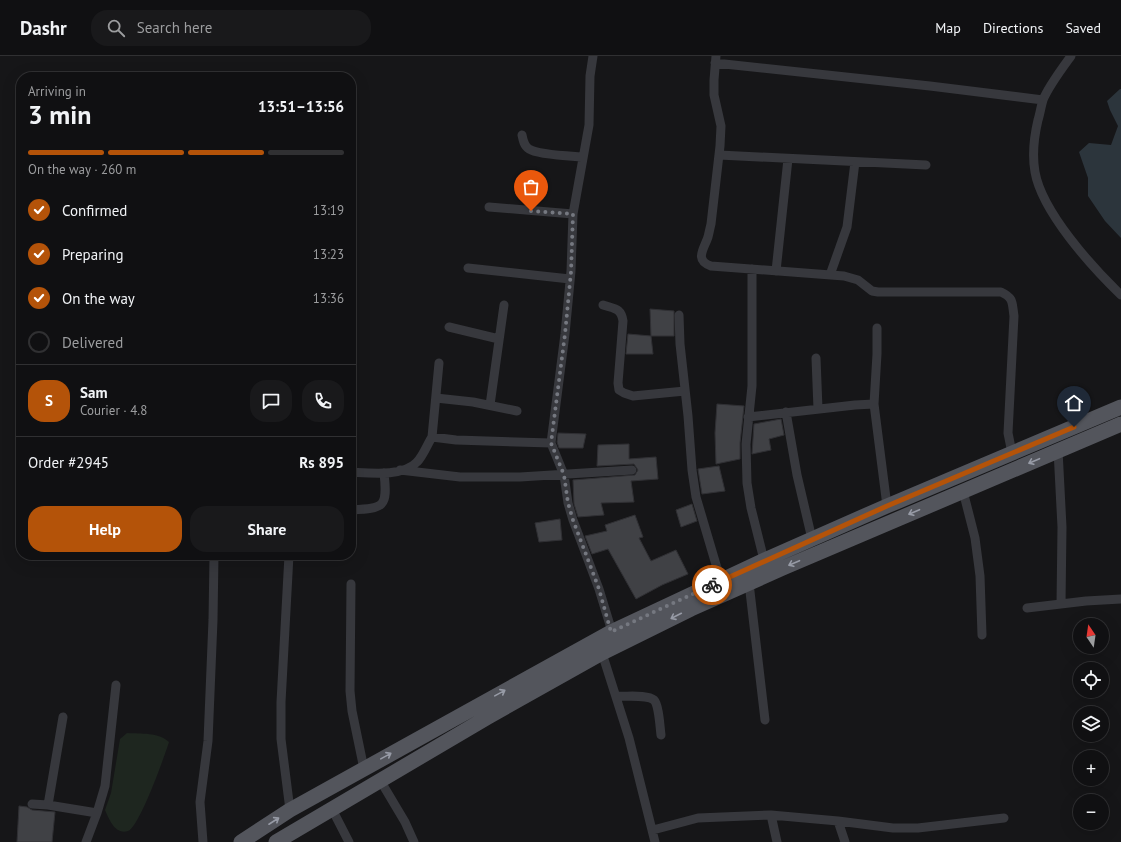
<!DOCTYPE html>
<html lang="en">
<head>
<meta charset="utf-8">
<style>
	body { margin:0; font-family:"PT Sans",sans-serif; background:#19191b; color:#f1f3f6; height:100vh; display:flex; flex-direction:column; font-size:15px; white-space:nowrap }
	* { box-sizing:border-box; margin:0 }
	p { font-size:13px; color:#9c9d9f }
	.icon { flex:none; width:22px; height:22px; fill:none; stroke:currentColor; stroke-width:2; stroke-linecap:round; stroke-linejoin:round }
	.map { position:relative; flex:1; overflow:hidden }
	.details { position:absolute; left:16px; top:16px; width:340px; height:488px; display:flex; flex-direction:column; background:#101012; border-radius:16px; box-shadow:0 4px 16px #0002,0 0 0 1px #303032 }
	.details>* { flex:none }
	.needle { width:26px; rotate:347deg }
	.controls { position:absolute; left:1073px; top:562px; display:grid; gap:8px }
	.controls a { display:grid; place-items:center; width:36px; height:36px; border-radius:50%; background:#101012; box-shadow:0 4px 16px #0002,0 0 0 1px #303032; font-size:20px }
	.pin { position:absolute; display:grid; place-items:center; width:34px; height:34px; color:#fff; margin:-41px -17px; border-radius:50% 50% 50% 0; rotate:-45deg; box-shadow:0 0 4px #0007 }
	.pin .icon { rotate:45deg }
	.courier { position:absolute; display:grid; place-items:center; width:40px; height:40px; margin:-20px; border:3px solid #b45309; border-radius:50%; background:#fff; color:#222; box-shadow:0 1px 5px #0007 }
	.summary em { font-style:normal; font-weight:800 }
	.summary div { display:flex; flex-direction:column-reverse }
	.summary { display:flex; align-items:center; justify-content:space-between; height:68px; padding:0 12px }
	h1 { font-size:26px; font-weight:800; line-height:30px }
	.bar { display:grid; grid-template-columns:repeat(4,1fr); gap:6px 4px; align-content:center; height:48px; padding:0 12px }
	.bar i { height:5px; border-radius:3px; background:#303032 }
	.bar .selected { background:#b45309 }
	.bar p { grid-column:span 4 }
	.line { display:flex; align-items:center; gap:10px; padding:0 12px; border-top:1px solid #303032 }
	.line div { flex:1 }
	.round { display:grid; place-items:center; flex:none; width:42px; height:42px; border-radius:16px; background:#19191b }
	ol { padding:0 12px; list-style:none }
	li { display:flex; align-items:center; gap:12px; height:44px }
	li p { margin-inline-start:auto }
	li .icon { padding:4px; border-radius:50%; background:#b45309; color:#fff; stroke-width:4 }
	li:last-child { color:#9c9d9f }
	li i { width:22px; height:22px; border:2px solid #303032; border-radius:50% }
	.action { display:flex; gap:8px; margin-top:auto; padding:8px 12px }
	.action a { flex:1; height:46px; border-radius:16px; background:#b45309; color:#fff; font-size:16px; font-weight:800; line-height:46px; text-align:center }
	.action a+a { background:#19191b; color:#f1f3f6 }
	header { display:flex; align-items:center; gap:24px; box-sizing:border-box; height:56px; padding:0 20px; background:#101012; border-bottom:1px solid #303032 }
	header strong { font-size:19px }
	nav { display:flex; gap:22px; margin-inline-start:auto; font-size:14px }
	.search { width:280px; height:36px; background:#19191b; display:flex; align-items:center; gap:10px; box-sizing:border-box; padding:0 14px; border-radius:16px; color:#9c9d9f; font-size:15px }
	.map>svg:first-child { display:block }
	.green { fill:#1e261f }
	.water { fill:#2c353c }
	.building { fill:#404145; stroke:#303034 }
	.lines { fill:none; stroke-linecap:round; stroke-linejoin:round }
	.street { stroke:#37383d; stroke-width:9 }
	.primary { stroke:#53555c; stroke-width:15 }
	.oneway { stroke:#979ba6 }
	.done { stroke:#757880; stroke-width:4; stroke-dasharray:0 7.2 }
	.route { stroke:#b45309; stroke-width:5 }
</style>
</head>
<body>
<header>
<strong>Dashr</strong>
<div class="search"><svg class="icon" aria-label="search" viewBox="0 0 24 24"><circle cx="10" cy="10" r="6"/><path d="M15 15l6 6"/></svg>Search here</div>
<nav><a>Map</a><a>Directions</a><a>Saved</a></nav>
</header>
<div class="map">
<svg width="1121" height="786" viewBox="0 0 1121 786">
	<rect width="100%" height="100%" fill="#161618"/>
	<!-- green -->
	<path class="green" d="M127,677C142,678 158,676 169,686C165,699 139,772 128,775C115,779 109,763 105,754L111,737L120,683Z"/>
	<!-- water -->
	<path class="water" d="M1120,33H1121V182L1105,165L1088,140V122L1079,96L1089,87L1111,89L1118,70L1110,54L1107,45Z"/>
	<!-- building -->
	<path class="building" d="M650,253L674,255V280H651Z
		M628,278L651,280L653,298H626Z
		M717,348L744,350L740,387V403L716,408L715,377Z
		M781,363L784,379L769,383L771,394L752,398L754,368Z
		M558,377L586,378L583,392H559L557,386Z
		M629,388V403L656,401L658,423L631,425L634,446L601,447L604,459L578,461L574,448L573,424L635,419L638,414L634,408L597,410L598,389Z
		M719,410L725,435L702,438L698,413Z
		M692,448L697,465L681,471L676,454Z
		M635,459L643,481L639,482L651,505L676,494L688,518L662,529L636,543L608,493L592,498L585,480L607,475L605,469Z
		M560,463L562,484L539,486L535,467Z
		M19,750L27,751L32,754L55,756L52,786H17Z"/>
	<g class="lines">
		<!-- street -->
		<path class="street" d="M593,0L590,20L589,69L573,158L571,215L565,278L551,387L564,419L568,447L573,464L599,533L613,579
			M716,0L714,24V39L721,70L720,90L711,168C710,172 709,177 708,181C704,193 694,204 711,210L844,220L858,224L872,235L878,236H1001C1014,242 1012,247 1014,260L1008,377L1012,397
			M1071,0C1063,11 1048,31 1043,44C1041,50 1040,58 1038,64C1034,81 1032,99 1035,116C1042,156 1092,211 1121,239
			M715,7L930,30L1043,44
			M522,79C523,84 524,90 529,93C538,99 571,100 583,101
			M719,99L926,109
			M489,151L573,158
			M468,212L570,223
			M752,213V330L746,388L747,427L751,452L764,504
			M776,215L788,103
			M830,219L847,171L855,106
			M603,249C615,253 621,252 623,265L618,327L619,334L624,337L633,340L685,335
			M679,259L680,288L688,360L692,414L696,441L717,512L723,523
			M449,271L499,283
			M877,272V298L874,348L887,450
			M816,302L818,353
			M436,342L473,346L517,355
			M490,349L504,249
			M786,356L797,419L812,483
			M748,361L855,349L874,348
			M432,381L439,307
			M1058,394L1062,471L1061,548
			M400,414L460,421H520L632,414
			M351,416C370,417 403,421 417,406C423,400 427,389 432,381L456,384L551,387
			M963,435L975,482L980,520L982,579
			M351,454C384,452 388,452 384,417
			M289,499L281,646V683L290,754
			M749,527L765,664
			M351,528L350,635L352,655L364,713
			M1027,552L1086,545L1121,543
			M602,597L629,682L655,786
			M616,640C625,641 647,638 654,644C659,649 660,672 661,679
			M380,724L405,766L414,786
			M32,748L48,749L97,757L105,730L116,629
			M48,749L63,661
			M332,753L349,786
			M771,759L838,765L845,786
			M838,765L893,772H918L1004,762
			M653,774L698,762L771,759L777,786
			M86,786L97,757
			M203,786L200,746L208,685L213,564L214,499"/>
		<!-- primary -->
		<path class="primary" d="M241,786L290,754L611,576L769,502L887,450L1121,351
			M276,786L488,661L602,597L691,553L783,512L1121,368"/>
	</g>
	<!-- one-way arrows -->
	<defs><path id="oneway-shaft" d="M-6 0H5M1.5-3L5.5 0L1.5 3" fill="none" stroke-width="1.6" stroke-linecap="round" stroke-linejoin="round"/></defs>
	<g class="oneway">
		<use href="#oneway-shaft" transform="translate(1034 405) rotate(157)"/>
		<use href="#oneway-shaft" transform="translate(914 456) rotate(157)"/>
		<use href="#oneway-shaft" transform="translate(794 507) rotate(157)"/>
		<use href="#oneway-shaft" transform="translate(676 560) rotate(153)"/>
		<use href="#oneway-shaft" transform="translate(500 637) rotate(-29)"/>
		<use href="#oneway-shaft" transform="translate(386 700) rotate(-29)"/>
		<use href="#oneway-shaft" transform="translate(274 765) rotate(-33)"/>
	</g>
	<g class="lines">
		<!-- done -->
		<path class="done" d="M531,155L573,158L571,216L565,278L551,387L564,419L568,447L573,464L599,533L611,576L712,529"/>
		<!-- route -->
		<path class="route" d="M712,529L887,450L1074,371"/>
	</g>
</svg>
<div class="controls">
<a><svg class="needle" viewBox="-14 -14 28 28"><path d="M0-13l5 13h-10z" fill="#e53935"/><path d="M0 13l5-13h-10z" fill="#9c9d9f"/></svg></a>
<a><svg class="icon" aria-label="locate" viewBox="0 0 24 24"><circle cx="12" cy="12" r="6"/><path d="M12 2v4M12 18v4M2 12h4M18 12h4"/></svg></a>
<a><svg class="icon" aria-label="layers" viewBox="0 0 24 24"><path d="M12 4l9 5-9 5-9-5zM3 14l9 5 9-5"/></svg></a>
<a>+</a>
<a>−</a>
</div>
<div class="pin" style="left:531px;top:155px;background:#ea580c"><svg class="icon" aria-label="bag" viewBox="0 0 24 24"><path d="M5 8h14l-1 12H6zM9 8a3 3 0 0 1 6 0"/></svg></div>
<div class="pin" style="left:1074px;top:371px;background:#1f2937"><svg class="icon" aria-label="home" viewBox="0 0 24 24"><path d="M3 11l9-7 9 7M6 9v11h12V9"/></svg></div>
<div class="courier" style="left:712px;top:529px"><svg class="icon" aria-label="bike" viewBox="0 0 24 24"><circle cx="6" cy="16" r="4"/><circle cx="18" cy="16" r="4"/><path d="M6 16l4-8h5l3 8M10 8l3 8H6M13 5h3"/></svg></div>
<section class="details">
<div class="summary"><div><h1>3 min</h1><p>Arriving in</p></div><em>13:51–13:56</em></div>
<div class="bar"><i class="selected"></i><i class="selected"></i><i class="selected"></i><i></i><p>On the way · 260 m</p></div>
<ol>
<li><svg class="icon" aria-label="check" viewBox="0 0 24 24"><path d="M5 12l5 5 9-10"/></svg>Confirmed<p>13:19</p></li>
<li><svg class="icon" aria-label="check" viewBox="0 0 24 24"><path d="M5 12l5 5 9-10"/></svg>Preparing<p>13:23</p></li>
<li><svg class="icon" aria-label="check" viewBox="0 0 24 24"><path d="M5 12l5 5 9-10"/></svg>On the way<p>13:36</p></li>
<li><i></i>Delivered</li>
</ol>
<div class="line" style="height:72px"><b class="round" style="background:#b45309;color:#fff">S</b><div><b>Sam</b><p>Courier · 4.8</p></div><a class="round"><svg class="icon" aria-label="chat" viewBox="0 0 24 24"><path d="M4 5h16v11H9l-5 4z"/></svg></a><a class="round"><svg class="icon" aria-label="phone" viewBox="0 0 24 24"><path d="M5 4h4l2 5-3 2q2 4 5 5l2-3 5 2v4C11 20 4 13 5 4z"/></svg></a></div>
<div class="line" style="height:52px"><div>Order #2945</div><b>Rs 895</b></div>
<div class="action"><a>Help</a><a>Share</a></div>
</section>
</div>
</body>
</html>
